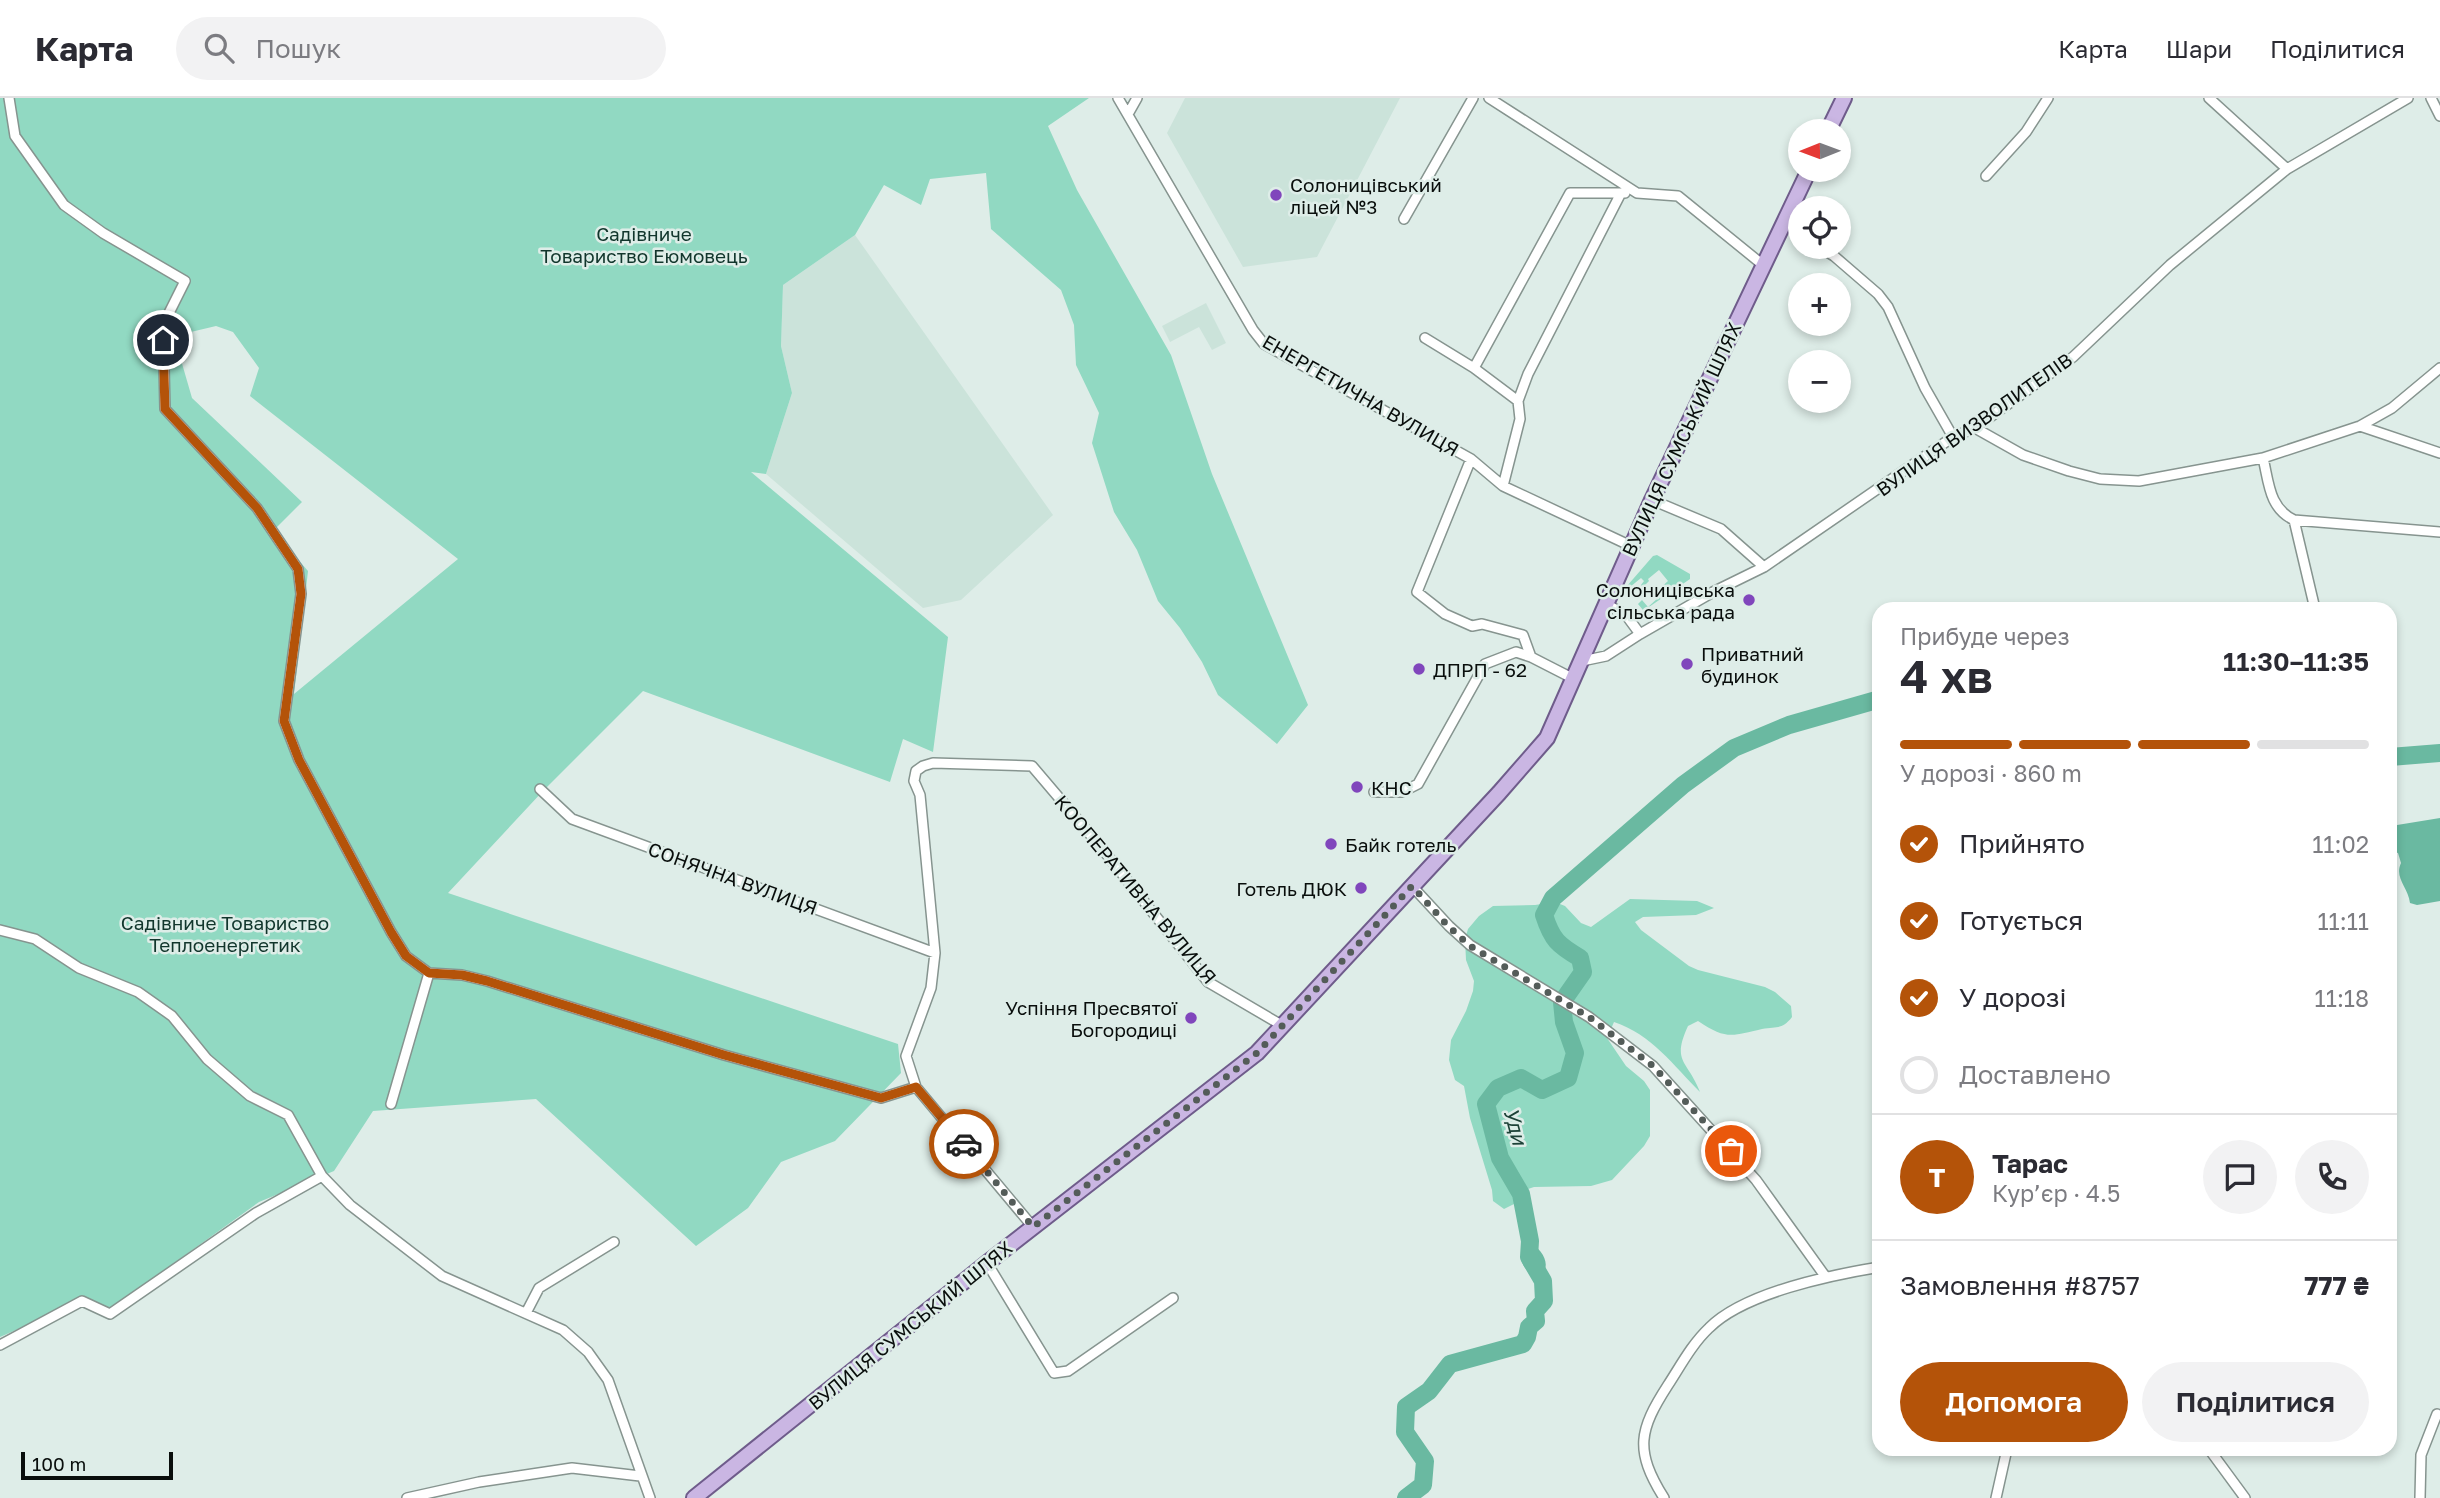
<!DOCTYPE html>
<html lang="uk">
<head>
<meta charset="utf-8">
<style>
	body { margin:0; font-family:"Golos Text",sans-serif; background:#f2f2f3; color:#2b2b33; height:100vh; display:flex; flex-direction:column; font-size:26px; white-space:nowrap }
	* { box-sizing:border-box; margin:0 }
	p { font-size:23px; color:#7c7c81 }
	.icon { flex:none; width:38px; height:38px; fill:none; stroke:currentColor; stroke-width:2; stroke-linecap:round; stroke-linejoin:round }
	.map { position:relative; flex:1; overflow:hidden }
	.side { position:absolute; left:1872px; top:504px; width:525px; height:854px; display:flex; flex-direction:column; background:#fff; border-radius:21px; box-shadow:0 4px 10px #0003 }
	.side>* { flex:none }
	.needle { width:46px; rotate:269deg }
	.tools { position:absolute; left:1788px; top:21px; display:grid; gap:14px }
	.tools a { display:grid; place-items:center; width:63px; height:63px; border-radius:50%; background:#fff; box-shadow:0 4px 10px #0003; font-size:35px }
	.scale { position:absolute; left:21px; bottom:18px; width:152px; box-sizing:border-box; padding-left:7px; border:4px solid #090e0c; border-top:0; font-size:19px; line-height:24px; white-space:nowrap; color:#090e0c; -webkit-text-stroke:5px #deede8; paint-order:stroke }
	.pin { position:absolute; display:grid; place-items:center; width:60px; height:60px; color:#fff; margin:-30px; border:4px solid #fff; border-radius:50%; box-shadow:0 2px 7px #0007 }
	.courier { position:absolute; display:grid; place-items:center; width:70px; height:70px; margin:-35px; border:5px solid #b45309; border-radius:50%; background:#fff; color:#222; box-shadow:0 2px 9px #0007 }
	.overview em { font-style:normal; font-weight:600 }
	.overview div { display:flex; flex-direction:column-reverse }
	.overview { display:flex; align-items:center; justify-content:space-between; height:119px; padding:0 28px }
	h1 { font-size:46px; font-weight:600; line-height:52px }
	.bar { display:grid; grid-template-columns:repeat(4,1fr); gap:10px 7px; align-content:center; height:84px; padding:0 28px }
	.bar i { height:9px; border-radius:5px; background:#e1e1e2 }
	.bar .selected { background:#b45309 }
	.bar p { grid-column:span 4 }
	.line { display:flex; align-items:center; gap:18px; padding:0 28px; border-top:2px solid #e1e1e2 }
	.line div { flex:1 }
	.round { display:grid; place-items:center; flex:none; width:74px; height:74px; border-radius:37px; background:#f2f2f3 }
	ol { padding:0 28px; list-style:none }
	li { display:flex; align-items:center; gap:21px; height:77px }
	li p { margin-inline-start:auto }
	li .icon { padding:7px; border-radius:50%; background:#b45309; color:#fff; stroke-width:4 }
	li:last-child { color:#7c7c81 }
	li i { width:38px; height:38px; border:4px solid #e1e1e2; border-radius:50% }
	.primary-button { display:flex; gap:14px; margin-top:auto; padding:14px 28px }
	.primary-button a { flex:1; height:80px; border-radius:42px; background:#b45309; color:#fff; font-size:28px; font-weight:600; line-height:80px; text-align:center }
	.primary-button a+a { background:#f2f2f3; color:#2b2b33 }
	header { display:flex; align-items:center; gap:42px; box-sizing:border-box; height:98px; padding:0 35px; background:#fff; border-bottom:2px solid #e1e1e2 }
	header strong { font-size:33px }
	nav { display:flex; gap:38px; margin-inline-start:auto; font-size:24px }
	.search { width:490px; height:63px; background:#f2f2f3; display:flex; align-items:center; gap:18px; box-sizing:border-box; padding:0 24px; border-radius:38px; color:#7c7c81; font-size:26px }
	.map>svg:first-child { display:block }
	.built { fill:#cbe3da }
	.green { fill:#91d9c2; fill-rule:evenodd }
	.water { fill:#6ab9a1 }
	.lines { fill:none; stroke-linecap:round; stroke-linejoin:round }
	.river { stroke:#6ab9a1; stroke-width:18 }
	.street-casing { stroke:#86948f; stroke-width:12 }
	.primary-casing { stroke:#6f5c8b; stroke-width:18 }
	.street { stroke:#fff; stroke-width:9 }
	.primary { stroke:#cab6e3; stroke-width:14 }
	.done { stroke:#545c59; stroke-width:7; stroke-dasharray:0 12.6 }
	.route { stroke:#b45309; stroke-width:9 }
	.poi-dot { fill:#8046bc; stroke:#deede8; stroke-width:2.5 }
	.labels { text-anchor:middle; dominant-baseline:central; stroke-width:5; stroke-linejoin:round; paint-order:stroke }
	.poi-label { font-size:19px; fill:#090e0c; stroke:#deede8; text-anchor:start }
	.park-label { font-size:19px; fill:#11362c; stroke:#deede8 }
	.street-label { font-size:19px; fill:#090e0c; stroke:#deede8 }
	.water-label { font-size:21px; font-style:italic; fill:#1d4237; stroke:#deede8 }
</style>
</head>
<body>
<header>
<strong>Карта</strong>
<div class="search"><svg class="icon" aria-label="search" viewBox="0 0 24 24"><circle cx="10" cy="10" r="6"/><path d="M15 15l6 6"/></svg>Пошук</div>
<nav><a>Карта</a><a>Шари</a><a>Поділитися</a></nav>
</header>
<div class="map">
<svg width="2440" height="1400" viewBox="0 0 2440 1400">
	<rect width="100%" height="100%" fill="#deede8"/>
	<!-- built -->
	<path class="built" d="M1185,0H1400L1317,159L1243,169L1167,35Z
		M855,137L1053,417L961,502L923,510L766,376L792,295L781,248L783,187Z
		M1206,205L1226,245L1212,252L1199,229L1170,244L1162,228Z"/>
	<!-- green -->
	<path class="green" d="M0,0H1089L1048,28L1077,92L1171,257L1212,376L1308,607L1277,646L1218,597L1202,564L1180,530L1158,503L1137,452L1114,414L1092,345L1099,315L1076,267L1074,227L1061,192L991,131L986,75L930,81L921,107L884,87L855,137L783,187L781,248L792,295L766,376L751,374L948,539L933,654L903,641L890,684L643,593L543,693L448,795L898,946L901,975L835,1043L781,1064L748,1110L696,1148L536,1001L373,1013L334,1073L259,1104L106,1214L82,1203L0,1239ZM216,228L233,234L259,270L250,298L458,461L294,596L308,473L273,433L302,404L192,300L174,238Z
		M1657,457L1690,476V481L1646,511L1643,512L1638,506L1642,502L1648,509L1658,500L1655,497L1651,499L1649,496L1656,490L1658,492L1668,483L1659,472L1648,481L1649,483L1643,489L1641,487L1644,483L1641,480L1630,489L1636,496L1632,500L1628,494L1627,488L1653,458Z
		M1630,801L1697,803L1714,810L1696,817L1643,819L1635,824L1641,832L1689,868L1698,872L1765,889L1775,894L1791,908L1792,919C1782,932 1777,928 1762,931C1732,938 1726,942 1698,923L1688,928C1671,965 1688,962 1700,994C1674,968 1651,936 1614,924L1607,940L1626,968L1644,983L1650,992V1038L1644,1048L1612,1082L1591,1088L1534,1089L1525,1092L1514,1106L1504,1111L1493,1103L1492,1092L1470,1020L1464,988L1455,982L1449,962L1451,942L1466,913L1473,893L1474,883L1466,862L1465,841L1468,831L1479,818L1493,808L1535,807L1555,804L1565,808L1581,825L1591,829Z"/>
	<!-- water -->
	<path class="water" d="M2440,720V803L2417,807L2410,805C2408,789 2394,780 2401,765L2398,755L2391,753V728Z
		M1530,1143C1540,1152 1551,1162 1543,1176L1534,1179C1521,1169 1518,1159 1524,1144Z"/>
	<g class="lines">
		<!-- river -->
		<path class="river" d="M2390,659L2440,655
			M1406,1400L1423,1387L1425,1363L1405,1334L1406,1309L1429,1293L1450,1266L1523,1246L1527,1239L1529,1229L1536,1223L1535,1213L1544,1203L1543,1183L1529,1159L1530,1143L1521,1096L1500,1060L1486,1006L1498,990L1521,980L1542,992L1568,980L1575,955L1564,924L1562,904L1583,874L1580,860C1558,847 1552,842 1544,817L1553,800L1683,687L1734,650L1789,627L1880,601"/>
		<!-- street casing -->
		<g class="street-casing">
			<path id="street" d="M9,0L15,38L64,107L103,135L185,183L163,227L165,311L257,410L298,471L301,496L284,623L299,662L391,834L406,858L429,875L462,877L487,883L724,957L881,1000L916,989
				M1118,0L1253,232L1264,246L1471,361L1503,388L1631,448
				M1489,0L1637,95L1678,98L1763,167
				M2209,0L2287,71
				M2431,0L2440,18
				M1128,16L1137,0
				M1986,78L2026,34L2048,0
				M1404,121L1473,0
				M1797,130L1801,133
				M1819,149L1834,158L1878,196L1888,209L1925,290L1953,339
				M1425,240L1474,270L1518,303
				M1474,270L1570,95H1625
				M2360,328L2440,355
				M1975,330L2023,357L2069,373L2100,381L2139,383L2263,360L2360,328L2392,310L2440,270
				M2263,360C2269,385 2269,410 2294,422L2440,434
				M1471,361L1417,494L1445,516L1472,528L1482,526L1523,537L1531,559
				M1503,388L1520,321L1518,303L1528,276L1621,95
				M1652,402L1721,431L1764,469
				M2294,422L2315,511
				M1606,506L1626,517L1640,536
				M1582,563L1606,558L1640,536L1713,494L1764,469L1953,339L1975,330L2073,259L2170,167L2287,71L2408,0
				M540,691L572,721L935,855
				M1374,694H1402L1418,686L1485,566L1516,554L1531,559L1574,581
				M1412,788L1449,828L1470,847L1589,919L1653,968L1756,1082L1825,1178
				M0,832L35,841L79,870L138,894L172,918L207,961L250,998L288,1017L322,1078L350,1107L442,1178L563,1232L588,1254L608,1282L650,1400
				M391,1006L429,875
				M1033,1129L916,989L906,958L931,890L935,855L920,697L914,683L916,673L923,668L933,665L1032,668L1100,748L1208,884L1283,928
				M987,1165L1054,1275L1068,1273L1173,1200
				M526,1215L539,1190L614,1144
				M0,1247L82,1203L110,1216L256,1115L322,1078
				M2209,1351L2245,1400
				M407,1400L479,1384L572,1370L640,1378
				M1664,1400C1634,1352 1639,1332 1668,1287C1681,1267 1692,1246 1709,1230C1744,1195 1831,1177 1880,1169
				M1996,1400L2007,1351
				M2420,1400L2421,1357L2437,1316"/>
		</g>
		<!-- primary casing -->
		<g class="primary-casing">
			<path id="primary" d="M1828,33L1844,0
				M694,1400L987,1165L1257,955L1499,695L1547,640L1652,402L1809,72"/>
		</g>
		<!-- street -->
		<use href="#street" class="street"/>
		<!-- primary -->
		<use href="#primary" class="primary"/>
	</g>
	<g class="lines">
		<!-- done -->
		<path class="done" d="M964,1046L1033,1129L1257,955L1412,788L1448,828L1470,848L1589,919L1653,968L1731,1053"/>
		<!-- route -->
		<path class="route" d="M163,242L165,311L257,410L298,471L301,496L284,623L299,662L391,834L406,858L429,875L462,877L487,883L724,957L881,1000L916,989L964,1046"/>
	</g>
	<!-- markers -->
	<g class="poi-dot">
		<circle cx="1276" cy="97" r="7"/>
		<circle cx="1749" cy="502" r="7"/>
		<circle cx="1687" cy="566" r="7"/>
		<circle cx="1419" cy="571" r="7"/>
		<circle cx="1357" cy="689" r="7"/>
		<circle cx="1331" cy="746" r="7"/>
		<circle cx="1361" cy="790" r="7"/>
		<circle cx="1191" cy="920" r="7"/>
	</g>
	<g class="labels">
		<!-- poi labels -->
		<g class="poi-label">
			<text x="1290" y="86">Солоницівський<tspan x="1290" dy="22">ліцей №3</tspan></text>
			<text x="1735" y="491" text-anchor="end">Солоницівська<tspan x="1735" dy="22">сільська рада</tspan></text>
			<text x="1701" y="555">Приватний<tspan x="1701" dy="22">будинок</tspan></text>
			<text x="1433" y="571">ДПРП - 62</text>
			<text x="1371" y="689">КНС</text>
			<text x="1345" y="746">Байк готель</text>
			<text x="1347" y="790" text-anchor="end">Готель ДЮК</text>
			<text x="1177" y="909" text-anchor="end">Успіння Пресвятої<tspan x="1177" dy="22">Богородиці</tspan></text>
		</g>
		<!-- park labels -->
		<g class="park-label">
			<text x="644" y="135">Садівниче<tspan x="644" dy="22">Товариство Еюмовець</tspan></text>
			<text x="225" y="824">Садівниче Товариство<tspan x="225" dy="22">Теплоенергетик</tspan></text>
		</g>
		<!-- street labels -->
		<g class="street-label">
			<text transform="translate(1361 297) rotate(30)">ЕНЕРГЕТИЧНА ВУЛИЦЯ</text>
			<text transform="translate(1974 326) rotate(-35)">ВУЛИЦЯ ВИЗВОЛИТЕЛІВ</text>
			<text transform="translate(1681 341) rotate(-65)">ВУЛИЦЯ СУМСЬКИЙ ШЛЯХ</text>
			<text transform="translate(733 780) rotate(20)">СОНЯЧНА ВУЛИЦЯ</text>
			<text transform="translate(1136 791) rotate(50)">КООПЕРАТИВНА ВУЛИЦЯ</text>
			<text transform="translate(910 1227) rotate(-39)">ВУЛИЦЯ СУМСЬКИЙ ШЛЯХ</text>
		</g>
		<!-- water labels -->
		<g class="water-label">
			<text transform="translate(1516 1028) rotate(75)">Уди</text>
		</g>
	</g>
</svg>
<div class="tools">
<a><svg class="needle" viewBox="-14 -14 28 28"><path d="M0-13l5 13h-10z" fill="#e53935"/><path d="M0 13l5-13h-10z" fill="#7c7c81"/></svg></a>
<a><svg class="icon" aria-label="locate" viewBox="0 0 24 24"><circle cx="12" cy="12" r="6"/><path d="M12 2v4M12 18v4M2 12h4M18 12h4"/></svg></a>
<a>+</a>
<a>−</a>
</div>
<div class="scale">100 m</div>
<div class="pin" style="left:1731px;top:1053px;background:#ea580c"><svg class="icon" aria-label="bag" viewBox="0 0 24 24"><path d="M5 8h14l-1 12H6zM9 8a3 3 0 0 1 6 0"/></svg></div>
<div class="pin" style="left:163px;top:242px;background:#1f2937"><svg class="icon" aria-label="home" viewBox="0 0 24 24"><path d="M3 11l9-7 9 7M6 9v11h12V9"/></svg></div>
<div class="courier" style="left:964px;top:1046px"><svg class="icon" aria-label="car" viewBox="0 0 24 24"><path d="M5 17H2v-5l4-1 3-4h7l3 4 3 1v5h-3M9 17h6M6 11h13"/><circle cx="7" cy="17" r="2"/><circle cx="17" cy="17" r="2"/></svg></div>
<section class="side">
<div class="overview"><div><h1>4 хв</h1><p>Прибуде через</p></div><em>11:30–11:35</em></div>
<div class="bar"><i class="selected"></i><i class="selected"></i><i class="selected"></i><i></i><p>У дорозі · 860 m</p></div>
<ol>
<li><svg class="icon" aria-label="check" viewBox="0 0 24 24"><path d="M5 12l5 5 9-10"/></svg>Прийнято<p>11:02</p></li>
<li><svg class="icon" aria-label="check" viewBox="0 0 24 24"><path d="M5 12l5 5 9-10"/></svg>Готується<p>11:11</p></li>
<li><svg class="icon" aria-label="check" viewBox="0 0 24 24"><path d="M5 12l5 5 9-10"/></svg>У дорозі<p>11:18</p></li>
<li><i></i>Доставлено</li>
</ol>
<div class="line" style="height:126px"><b class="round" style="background:#b45309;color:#fff">Т</b><div><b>Тарас</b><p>Кур’єр · 4.5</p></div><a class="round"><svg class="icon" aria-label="chat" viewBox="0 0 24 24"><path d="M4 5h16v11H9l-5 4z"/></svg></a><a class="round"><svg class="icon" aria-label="phone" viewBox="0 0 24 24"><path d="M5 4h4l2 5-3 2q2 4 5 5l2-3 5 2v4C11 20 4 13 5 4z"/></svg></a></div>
<div class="line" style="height:91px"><div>Замовлення #8757</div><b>777 ₴</b></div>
<div class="primary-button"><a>Допомога</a><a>Поділитися</a></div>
</section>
</div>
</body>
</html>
